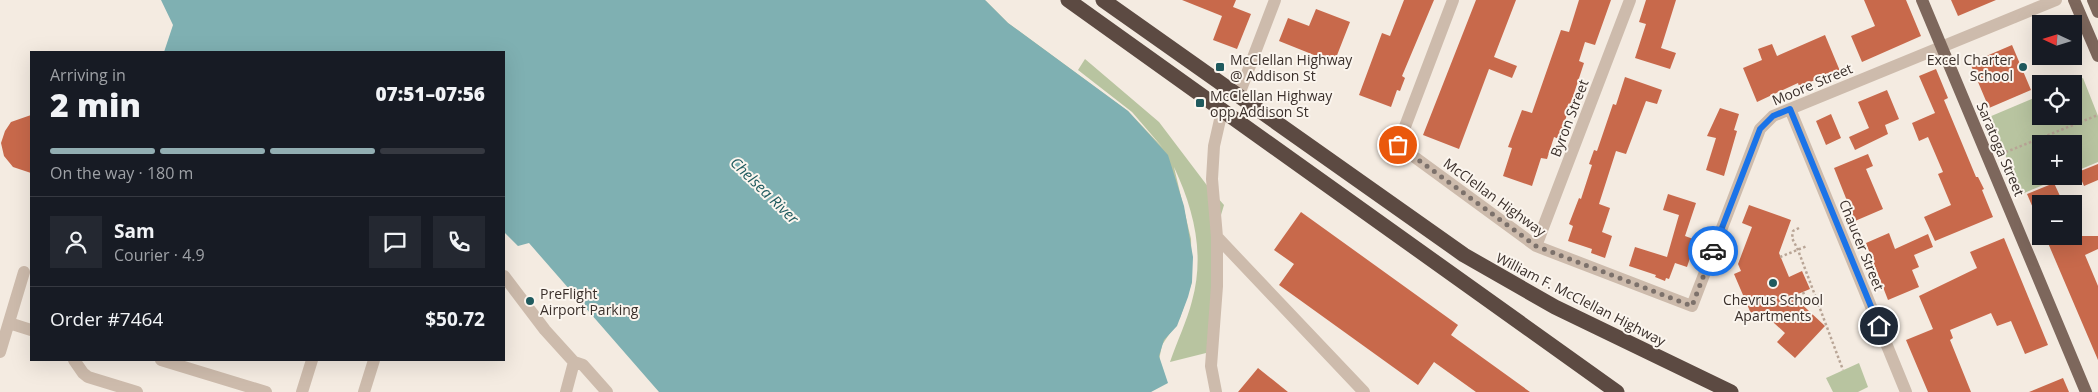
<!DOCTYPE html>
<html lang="en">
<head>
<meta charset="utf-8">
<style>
	body { margin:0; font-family:"Open Sans",sans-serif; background:#242831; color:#f1f3f6; height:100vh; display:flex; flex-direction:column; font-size:19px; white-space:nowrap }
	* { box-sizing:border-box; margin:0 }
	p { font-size:16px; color:#9ea1a6 }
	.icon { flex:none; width:28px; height:28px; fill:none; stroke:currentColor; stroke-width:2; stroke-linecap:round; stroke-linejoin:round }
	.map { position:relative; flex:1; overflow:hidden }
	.details { position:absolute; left:30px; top:51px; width:475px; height:310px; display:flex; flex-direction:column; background:#171b24; border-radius:0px; box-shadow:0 5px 20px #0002 }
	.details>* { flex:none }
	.needle { width:32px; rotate:274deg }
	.fabs { position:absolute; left:2032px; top:15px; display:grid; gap:10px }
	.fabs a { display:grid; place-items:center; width:50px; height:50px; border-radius:0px; background:#171b24; box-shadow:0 5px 20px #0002; font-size:25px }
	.pin { position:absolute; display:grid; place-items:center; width:42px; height:42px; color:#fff; margin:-21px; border:2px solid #fff; border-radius:50%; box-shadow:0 1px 5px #0007 }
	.courier { position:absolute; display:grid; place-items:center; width:50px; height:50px; margin:-25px; border:4px solid #1a73e8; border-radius:50%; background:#fff; color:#222; box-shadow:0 1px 6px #0007 }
	.head em { font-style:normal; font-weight:800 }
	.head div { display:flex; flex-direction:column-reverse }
	.head { display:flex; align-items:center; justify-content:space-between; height:85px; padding:0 20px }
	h1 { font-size:32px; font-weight:800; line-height:38px }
	.bar { display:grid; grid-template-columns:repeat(4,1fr); gap:8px 5px; align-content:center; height:60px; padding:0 20px }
	.bar i { height:6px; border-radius:4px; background:#363941 }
	.bar .current { background:#92aeb2 }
	.bar p { grid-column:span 4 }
	.line { display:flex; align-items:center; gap:12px; padding:0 20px; border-top:1px solid #363941 }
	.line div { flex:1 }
	.round { display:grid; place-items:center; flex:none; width:52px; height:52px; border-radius:0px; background:#242831 }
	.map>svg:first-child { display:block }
	.green { fill:#b8c4a0 }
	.water { fill:#7fb0b2 }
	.building { fill:#c8694b }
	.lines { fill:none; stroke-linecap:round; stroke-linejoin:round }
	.path { stroke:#b9a596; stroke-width:2.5; stroke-dasharray:2.5 2.5; stroke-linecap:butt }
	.minor { stroke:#cdbbac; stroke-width:12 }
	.major { stroke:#7d675c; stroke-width:12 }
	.highway { stroke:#5c4a42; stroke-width:15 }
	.done { stroke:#7c716b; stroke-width:5; stroke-dasharray:0 9 }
	.route { stroke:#1a73e8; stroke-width:6 }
	.poi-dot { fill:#1f5a5e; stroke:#fbf5ee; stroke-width:2 }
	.labels { text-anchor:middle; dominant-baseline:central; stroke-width:4; stroke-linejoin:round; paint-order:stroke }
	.poi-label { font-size:14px; fill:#3b302b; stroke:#fbf5ee; text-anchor:start }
	.street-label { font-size:14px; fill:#3b302b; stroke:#fbf5ee }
	.water-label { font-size:15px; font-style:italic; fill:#1f5a5e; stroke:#fbf5ee }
</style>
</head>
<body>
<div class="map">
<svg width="2098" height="392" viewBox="0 0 2098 392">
	<rect width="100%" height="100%" fill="#f4ebe1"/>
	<!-- green -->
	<path class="green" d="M985,0L1008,23L1128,111L1163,148L1132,112L1078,70L1085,59L1159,122L1209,188L1224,205L1221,215L1214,351L1170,362C1177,341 1187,321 1192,301C1205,254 1194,210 1174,167L1191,239L1192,282L1180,318L1162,345L1159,360Z
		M2083,78L2098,116V162L2074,172V144H2041V176H2064L2022,194L1989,117L2041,95V116H2074V84H2069Z
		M1859,363L1868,387L1858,392H1833L1826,378Z"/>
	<!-- water -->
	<path class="water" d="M161,0H985L1008,23L1128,111L1168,155L1184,206L1193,257L1192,282L1188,297L1177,326L1164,340L1159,356L1168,383L1151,392H659L529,243L518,246L504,232V52H164L173,25Z"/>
	<!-- building -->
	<path class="building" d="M1182,0H1236L1233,7L1251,14L1237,49L1213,40L1222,16Z
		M1404,0H1434L1402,76L1405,78L1400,91L1397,90L1391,107L1359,95L1382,33L1390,36Z
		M1476,0H1516L1494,57L1517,66L1512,78L1489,69L1459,149L1423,135Z
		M1579,0H1611L1595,45L1585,42L1579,61L1584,63L1559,139L1554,137L1547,159L1541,158L1532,186L1503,176L1512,148L1508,147L1522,110L1532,113L1561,30L1569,32Z
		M1646,0H1676L1661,48L1676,53L1670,69L1635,58L1646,24L1639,22Z
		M1864,0H1906L1921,36L1862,62L1851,36L1875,26Z
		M1951,0H1996L1958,16Z
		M1316,9L1350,22L1334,63L1279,41L1288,18L1309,26Z
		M1825,35L1840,71L1799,86L1798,83L1757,102L1743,68L1762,60L1758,49L1772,44L1777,56Z
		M2012,45L2031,90L1989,108L1970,63Z
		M1936,69L1948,98L1944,100L1976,177H1978L1984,189L1982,190L1993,217L1935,241L1924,217L1951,205L1938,174L1943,172L1928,137L1919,141L1912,123L1935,113L1919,76Z
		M1625,77L1662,90L1657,104L1646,101L1626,154L1616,151L1599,204L1610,208L1602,232L1612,236L1605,258L1591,253L1592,249L1568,241L1573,226L1569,224L1579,198L1581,199L1592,165L1589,164L1594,150L1597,151L1613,104L1616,105Z
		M1887,90L1899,119L1885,125L1888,134L1855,150L1849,137L1869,128L1858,102Z
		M1720,108L1739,114L1734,130L1737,131L1724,176L1706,170L1716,138L1707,136Z
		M1831,114L1841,138L1826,145L1816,121Z
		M31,115V173L13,167L4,156L1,143L5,131L11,122Z
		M1868,154L1873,166L1866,169L1883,209L1855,221L1834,168Z
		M2098,164V180L2084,186L2078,172Z
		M2054,183L2060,196L2033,208L2027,194Z
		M1668,194L1696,203L1685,236L1696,240L1687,267L1675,263L1669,279L1666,278L1665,281L1655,277L1656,275L1629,266L1635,247L1667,257L1679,215L1663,210Z
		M1749,205L1791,220L1779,253L1789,277L1802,271L1810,289L1793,296L1825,326L1795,358L1777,342L1785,333L1762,312L1752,316L1734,274L1741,271L1738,264L1752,227L1742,223Z
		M1301,212L1458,325L1451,335L1530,392H1476L1434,362L1418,385L1279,285L1294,264L1274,250Z
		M1889,233L1895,249L1928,234L1933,247L1914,255L1919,267L1912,270L1919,287L1888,300L1866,243Z
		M2045,236H2098V249L2085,255L2098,286V360Z
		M2004,238L2048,345L2025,354L2011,321L1997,326L1991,313L1950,330L1953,338L1950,340L1971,392H1928L1906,340L1933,329L1919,296L1977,268L1970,252Z
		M1258,368L1288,392H1238Z
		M2063,378L2069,392H2029Z"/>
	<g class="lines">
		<!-- path -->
		<path class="path" d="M2001,154L2098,115
			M1799,228L1793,231L1792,238L1798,250L1843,370
			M1780,257L1807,246
			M1803,292L1807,302L1815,299"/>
		<!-- minor -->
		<path class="minor" d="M1453,0L1398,145L1536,246L1692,306L1760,129L1773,116L1790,109L2056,0
			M1238,97L1275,0
			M1790,109L1906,392
			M1222,111L1214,146L1212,179L1217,237L1364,392
			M1536,246L1630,0
			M504,276L545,330L574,362
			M9,323L31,330
			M0,352L24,272
			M74,360L83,373L88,377L137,392
			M161,360L266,392
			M302,392L312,360
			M364,392L374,360
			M566,392L574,362L583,365L607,392
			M1216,392L1211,366L1217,286V237"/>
		<!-- major -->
		<path class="major" d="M1922,0L2086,392
			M2074,0L2098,56
			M2093,0L2098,12"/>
		<!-- highway -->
		<path class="highway" d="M1068,0L1617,392
			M1103,0L1464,255L1555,307L1731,392"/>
	</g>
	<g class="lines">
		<!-- done -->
		<path class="done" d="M1398,145L1536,246L1692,306L1713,251"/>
		<!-- route -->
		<path class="route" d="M1713,251L1760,129L1773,116L1790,109L1879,326"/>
	</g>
	<!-- markers -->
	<g class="poi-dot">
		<rect x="1215" y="62" width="10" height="10" rx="2.5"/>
		<circle cx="2023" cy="67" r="5"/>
		<rect x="1195" y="98" width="10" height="10" rx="2.5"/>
		<circle cx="1773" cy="283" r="5"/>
		<circle cx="530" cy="301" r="5"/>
	</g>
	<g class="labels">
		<!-- poi labels -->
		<g class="poi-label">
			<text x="1230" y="59">McClellan Highway<tspan x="1230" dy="16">@ Addison St</tspan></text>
			<text x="2013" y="59" text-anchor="end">Excel Charter<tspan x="2013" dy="16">School</tspan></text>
			<text x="1210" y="95">McClellan Highway<tspan x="1210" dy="16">opp Addison St</tspan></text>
			<text x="540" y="293">PreFlight<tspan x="540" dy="16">Airport Parking</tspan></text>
			<text x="1773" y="299" text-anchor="middle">Chevrus School<tspan x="1773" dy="16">Apartments</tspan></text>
		</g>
		<!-- street labels -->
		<g class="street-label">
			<text transform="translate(1812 84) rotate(-23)">Moore Street</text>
			<text transform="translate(1569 118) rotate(-69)">Byron Street</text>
			<text transform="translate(2001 149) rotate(67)">Saratoga Street</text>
			<text transform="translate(1495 197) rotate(36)">McClellan Highway</text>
			<text transform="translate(1862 245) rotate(68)">Chaucer Street</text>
			<text transform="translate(1581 299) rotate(27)">William F. McClellan Highway</text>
		</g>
		<!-- water labels -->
		<g class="water-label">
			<text transform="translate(765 190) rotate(44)">Chelsea River</text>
		</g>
	</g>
</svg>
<div class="fabs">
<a><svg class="needle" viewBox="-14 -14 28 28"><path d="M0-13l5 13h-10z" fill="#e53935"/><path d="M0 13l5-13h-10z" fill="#9ea1a6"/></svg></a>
<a><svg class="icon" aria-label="locate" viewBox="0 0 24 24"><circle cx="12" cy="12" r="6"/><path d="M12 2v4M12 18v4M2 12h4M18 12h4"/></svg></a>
<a>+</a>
<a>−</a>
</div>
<div class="pin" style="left:1398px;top:145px;background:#ea580c"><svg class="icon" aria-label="bag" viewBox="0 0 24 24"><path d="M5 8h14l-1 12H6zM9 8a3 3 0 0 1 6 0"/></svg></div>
<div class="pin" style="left:1879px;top:326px;background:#1f2937"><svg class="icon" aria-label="home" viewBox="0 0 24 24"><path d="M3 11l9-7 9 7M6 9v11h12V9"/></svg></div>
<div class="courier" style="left:1713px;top:251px"><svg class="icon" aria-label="car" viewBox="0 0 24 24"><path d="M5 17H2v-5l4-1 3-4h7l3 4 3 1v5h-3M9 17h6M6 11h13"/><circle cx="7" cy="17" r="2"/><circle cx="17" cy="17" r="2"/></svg></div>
<section class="details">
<div class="head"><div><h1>2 min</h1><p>Arriving in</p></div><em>07:51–07:56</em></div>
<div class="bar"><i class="current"></i><i class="current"></i><i class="current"></i><i></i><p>On the way · 180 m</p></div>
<div class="line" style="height:90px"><a class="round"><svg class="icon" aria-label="person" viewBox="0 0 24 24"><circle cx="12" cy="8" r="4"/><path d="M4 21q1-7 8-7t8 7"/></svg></a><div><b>Sam</b><p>Courier · 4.9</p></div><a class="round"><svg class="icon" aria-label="chat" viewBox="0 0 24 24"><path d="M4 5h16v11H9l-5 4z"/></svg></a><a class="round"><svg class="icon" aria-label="phone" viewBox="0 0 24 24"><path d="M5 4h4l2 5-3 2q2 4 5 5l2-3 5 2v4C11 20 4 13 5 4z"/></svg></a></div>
<div class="line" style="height:65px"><div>Order #7464</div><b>$50.72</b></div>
</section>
</div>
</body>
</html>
